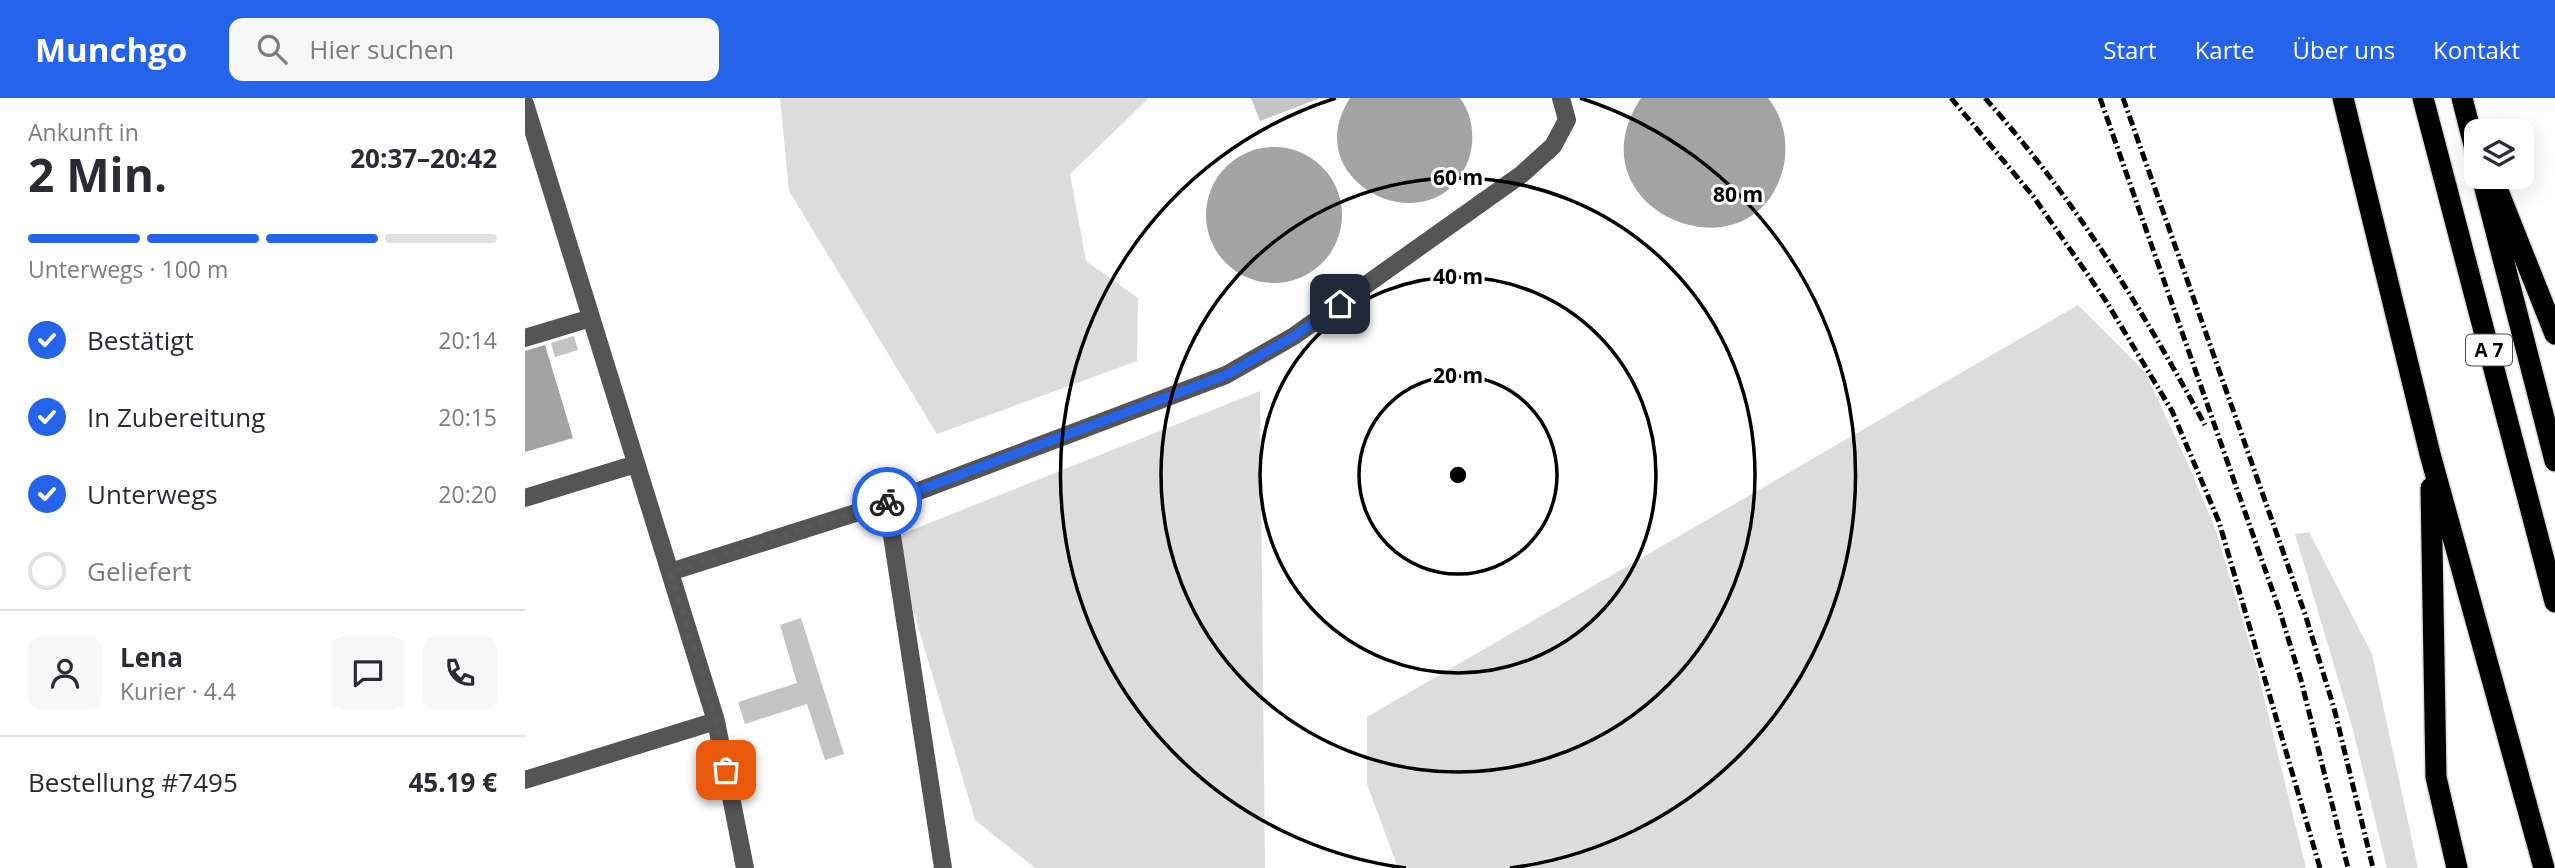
<!DOCTYPE html>
<html lang="de">
<head>
<meta charset="utf-8">
<style>
	body { margin:0; font-family:"Open Sans",sans-serif; background:#f7f7f7; color:#2b2b33; height:100vh; display:flex; flex-direction:column; font-size:26px; white-space:nowrap }
	* { box-sizing:border-box; margin:0 }
	p { font-size:23px; color:#7c7c81 }
	.icon { flex:none; width:38px; height:38px; fill:none; stroke:currentColor; stroke-width:2; stroke-linecap:round; stroke-linejoin:round }
	.map { position:relative; flex:1; overflow:hidden }
	.drawer { display:flex; flex-direction:column; background:#fff; width:525px }
	.drawer>* { flex:none }
	.fabs { position:absolute; left:1939px; top:21px; display:grid; gap:14px }
	.fabs a { display:grid; place-items:center; width:70px; height:70px; border-radius:14px; background:#fff; box-shadow:0 7px 28px #0002; font-size:35px }
	.pin { position:absolute; display:grid; place-items:center; width:60px; height:60px; color:#fff; margin:-30px; border-radius:14px; box-shadow:0 4px 10px #0006 }
	.courier { position:absolute; display:grid; place-items:center; width:70px; height:70px; margin:-35px; border:5px solid #2563eb; border-radius:50%; background:#fff; color:#222; box-shadow:0 2px 9px #0007 }
	.summary em { font-style:normal; font-weight:700 }
	.summary div { display:flex; flex-direction:column-reverse }
	.summary { display:flex; align-items:center; justify-content:space-between; height:119px; padding:0 28px }
	h1 { font-size:46px; font-weight:700; line-height:52px }
	.bar { display:grid; grid-template-columns:repeat(4,1fr); gap:10px 7px; align-content:center; height:84px; padding:0 28px }
	.bar i { height:9px; border-radius:5px; background:#e1e1e2 }
	.bar .current { background:#2563eb }
	.bar p { grid-column:span 4 }
	.line { display:flex; align-items:center; gap:18px; padding:0 28px; border-top:2px solid #e1e1e2 }
	.line div { flex:1 }
	.round { display:grid; place-items:center; flex:none; width:74px; height:74px; border-radius:14px; background:#f7f7f7 }
	ol { padding:0 28px; list-style:none }
	li { display:flex; align-items:center; gap:21px; height:77px }
	li p { margin-inline-start:auto }
	li .icon { padding:7px; border-radius:50%; background:#2563eb; color:#fff; stroke-width:4 }
	li:last-child { color:#7c7c81 }
	li i { width:38px; height:38px; border:4px solid #e1e1e2; border-radius:50% }
	header { display:flex; align-items:center; gap:42px; box-sizing:border-box; height:98px; padding:0 35px; background:#2563eb; color:#fff }
	header strong { font-size:33px }
	nav { display:flex; gap:38px; margin-inline-start:auto; font-size:24px }
	.search { width:490px; height:63px; background:#f7f7f7; display:flex; align-items:center; gap:18px; box-sizing:border-box; padding:0 24px; border-radius:14px; color:#7c7c81; font-size:26px }
	main { display:flex; flex:1; min-height:0 }
	.map>svg:first-child { display:block }
	.green { fill:#dcdcdc }
	.water { fill:#a3a3a3 }
	.building { fill:#c4c4c4 }
	.lines { fill:none; stroke-linecap:round; stroke-linejoin:round }
	.highway-casing { stroke:#dbdbdb; stroke-width:24 }
	.minor { stroke:#555; stroke-width:18 }
	.highway { stroke:#000; stroke-width:21 }
	.rail { stroke:#000; stroke-width:5; stroke-dasharray:10 3.5 2 3.5; stroke-linecap:butt }
	.done { stroke:#595959; stroke-width:7; stroke-dasharray:0 12.6 }
	.route { stroke:#2563eb; stroke-width:9 }
	.ring { fill:none; stroke:#000; stroke-width:3.5 }
	.labels { text-anchor:middle; dominant-baseline:central; stroke-width:6; stroke-linejoin:round; paint-order:stroke }
	.shield { fill:#fff; stroke:#4c4c4c; stroke-width:2 }
	.shield-label { font-size:19px; font-weight:bold; fill:#000 }
	.centre { fill:#000; stroke:#fff; stroke-width:3.5 }
	.ring-label { font-size:21px; text-anchor:middle; font-weight:bold; fill:#000; stroke:#fff; stroke-width:6; stroke-linejoin:round; paint-order:stroke }
</style>
</head>
<body>
<header>
<strong>Munchgo</strong>
<div class="search"><svg class="icon" aria-label="search" viewBox="0 0 24 24"><circle cx="10" cy="10" r="6"/><path d="M15 15l6 6"/></svg>Hier suchen</div>
<nav><a>Start</a><a>Karte</a><a>Über uns</a><a>Kontakt</a></nav>
</header>
<main>
<section class="drawer">
<div class="summary"><div><h1>2 Min.</h1><p>Ankunft in</p></div><em>20:37–20:42</em></div>
<div class="bar"><i class="current"></i><i class="current"></i><i class="current"></i><i></i><p>Unterwegs · 100 m</p></div>
<ol>
<li><svg class="icon" aria-label="check" viewBox="0 0 24 24"><path d="M5 12l5 5 9-10"/></svg>Bestätigt<p>20:14</p></li>
<li><svg class="icon" aria-label="check" viewBox="0 0 24 24"><path d="M5 12l5 5 9-10"/></svg>In Zubereitung<p>20:15</p></li>
<li><svg class="icon" aria-label="check" viewBox="0 0 24 24"><path d="M5 12l5 5 9-10"/></svg>Unterwegs<p>20:20</p></li>
<li><i></i>Geliefert</li>
</ol>
<div class="line" style="height:126px"><a class="round"><svg class="icon" aria-label="person" viewBox="0 0 24 24"><circle cx="12" cy="8" r="4"/><path d="M4 21q1-7 8-7t8 7"/></svg></a><div><b>Lena</b><p>Kurier · 4.4</p></div><a class="round"><svg class="icon" aria-label="chat" viewBox="0 0 24 24"><path d="M4 5h16v11H9l-5 4z"/></svg></a><a class="round"><svg class="icon" aria-label="phone" viewBox="0 0 24 24"><path d="M5 4h4l2 5-3 2q2 4 5 5l2-3 5 2v4C11 20 4 13 5 4z"/></svg></a></div>
<div class="line" style="height:91px"><div>Bestellung #7495</div><b>45.19 €</b></div>
</section>
<div class="map">
<svg width="2030" height="770" viewBox="0 0 2030 770">
	<rect width="100%" height="100%" fill="#fff"/>
	<!-- green -->
	<path class="green" d="M255,0H624L545,76L561,163L613,200L612,263L412,336L264,93Z
		M1553,207L1620,274L1664,368L1690,430L1731,567L1781,770H873L842,686V619Z
		M735,293L740,770H510L450,722L367,440Z
		M1784,434L1847,556L1893,770H1862L1827,628L1770,436Z"/>
	<!-- water -->
	<path class="water" d="M825,0H935C947,16 950,38 945,57C916,154 768,88 825,0Z
		M1116,0H1243C1259,20 1264,46 1258,71C1227,188 1042,112 1116,0Z
		M681 117a68 68 0 1 1 136 0a68 68 0 1 1-136 0Z
		M20,247L48,340L0,354V253Z"/>
	<!-- building -->
	<path class="building" d="M726,0H795L735,23Z
		M49,238L53,252L30,259L26,245Z
		M276,520L319,656L300,662L282,606L220,626L213,604L272,585L255,527Z"/>
	<g class="lines">
		<!-- highway casing -->
		<g class="highway-casing">
			<path id="highway" d="M1818,0L1905,356L2019,770
				M1898,0L2030,504
				M1937,0L1951,55
				M1957,79L2030,363
				M1971,88L2030,236
				M1906,390L1911,679L1932,770"/>
		</g>
		<!-- minor -->
		<path class="minor" d="M0,6L191,623L220,770
			M0,240L66,220
			M0,400L111,366
			M362,405L418,770
			M145,474L362,405L701,277L769,238L997,76L1028,48L1042,22L1036,0
			M0,682L191,623"/>
		<!-- highway -->
		<use href="#highway" class="highway"/>
		<!-- rail -->
		<path class="rail" d="M1426,0L1508,98L1581,203L1647,313L1694,424L1795,770
			M1460,0C1552,104 1614,206 1680,327
			M1575,0L1755,514L1776,582L1823,770
			M1598,0L1780,516L1809,610L1848,770"/>
	</g>
	<g class="lines">
		<!-- done -->
		<path class="done" d="M201,672L191,623L145,474L362,404"/>
		<!-- route -->
		<path class="route" d="M362,404L701,277L769,238L815,206"/>
	</g>
	<!-- distance rings -->
	<g class="ring">
		<circle cx="933" cy="377" r="99"/>
		<circle cx="933" cy="377" r="198"/>
		<circle cx="933" cy="377" r="297"/>
		<path d="M881 770A396 396 0 0 1 811 0M1055 0A396 396 0 0 1 985 770"/>
	</g>
	<g class="labels">
		<!-- shield labels -->
		<rect class="shield" x="1941" y="236.5" width="46" height="31" rx="5"/>
		<g class="shield-label">
			<text x="1964" y="252">A 7</text>
		</g>
	</g>
	<circle cx="933" cy="377" r="10" class="centre"/>
	<g class="ring-label">
		<text x="933" y="87">60 m</text>
		<text x="1213" y="104">80 m</text>
		<text x="933" y="186">40 m</text>
		<text x="933" y="285">20 m</text>
	</g>
</svg>
<div class="fabs">
<a><svg class="icon" aria-label="layers" viewBox="0 0 24 24"><path d="M12 4l9 5-9 5-9-5zM3 14l9 5 9-5"/></svg></a>
</div>
<div class="pin" style="left:201px;top:672px;background:#ea580c"><svg class="icon" aria-label="bag" viewBox="0 0 24 24"><path d="M5 8h14l-1 12H6zM9 8a3 3 0 0 1 6 0"/></svg></div>
<div class="pin" style="left:815px;top:206px;background:#1f2937"><svg class="icon" aria-label="home" viewBox="0 0 24 24"><path d="M3 11l9-7 9 7M6 9v11h12V9"/></svg></div>
<div class="courier" style="left:362px;top:404px"><svg class="icon" aria-label="bike" viewBox="0 0 24 24"><circle cx="6" cy="16" r="4"/><circle cx="18" cy="16" r="4"/><path d="M6 16l4-8h5l3 8M10 8l3 8H6M13 5h3"/></svg></div>
</div>
</main>
</body>
</html>
